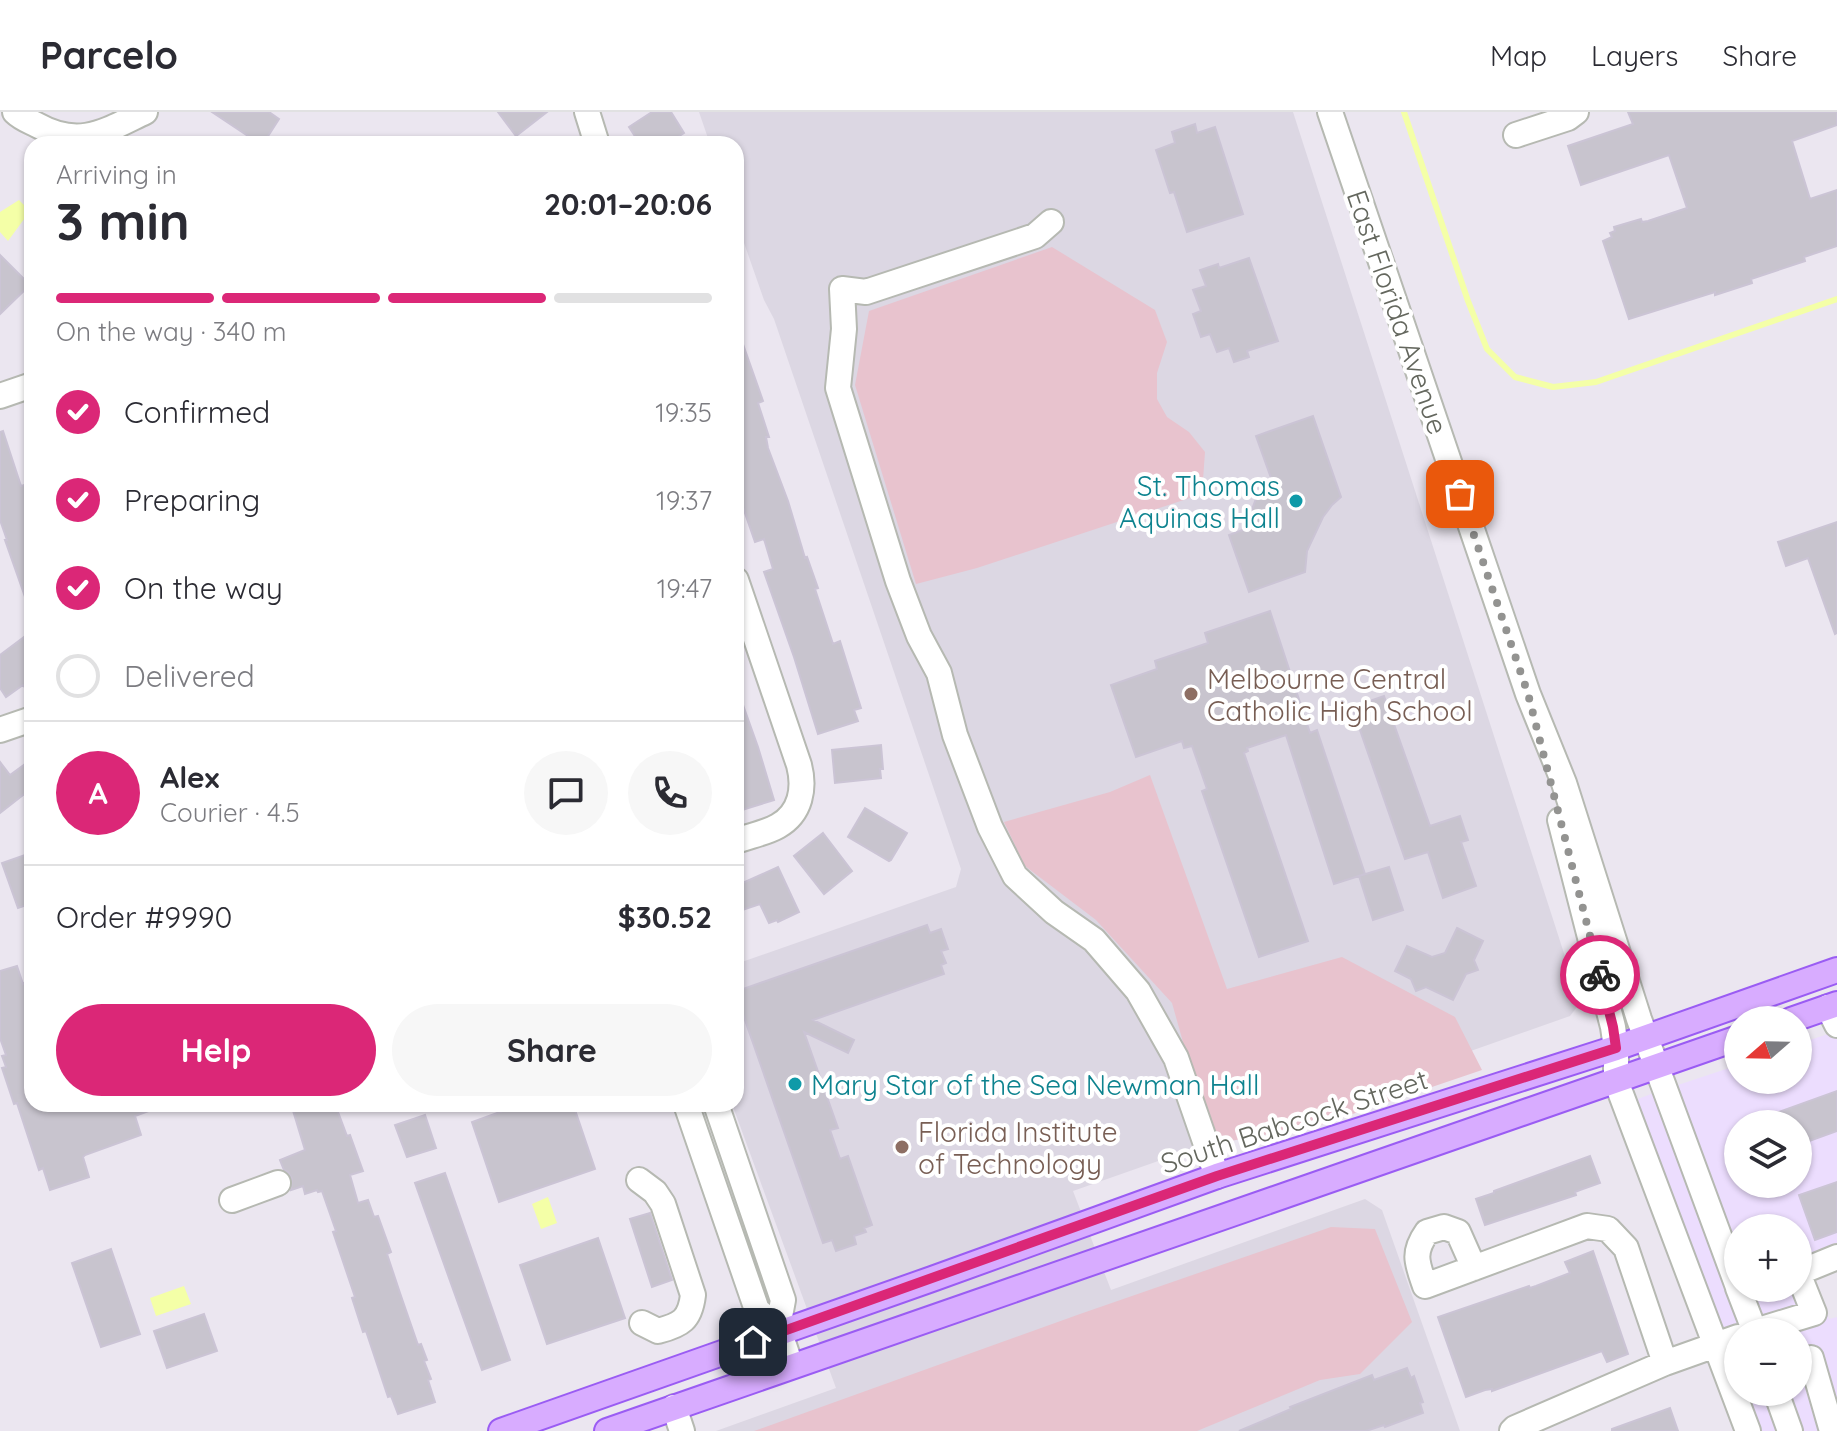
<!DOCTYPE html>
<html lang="en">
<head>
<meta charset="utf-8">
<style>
	body { margin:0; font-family:Quicksand,sans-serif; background:#f7f7f7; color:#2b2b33; height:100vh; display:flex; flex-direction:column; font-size:30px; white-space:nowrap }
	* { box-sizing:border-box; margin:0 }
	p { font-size:26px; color:#7c7c81 }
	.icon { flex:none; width:44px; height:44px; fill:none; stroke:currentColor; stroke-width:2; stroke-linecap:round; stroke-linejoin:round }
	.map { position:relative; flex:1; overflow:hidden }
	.sheet { position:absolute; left:24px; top:24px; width:720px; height:976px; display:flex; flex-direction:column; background:#fff; border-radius:24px; box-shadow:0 2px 6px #0004 }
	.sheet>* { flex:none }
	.needle { width:52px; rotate:250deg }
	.fabs { position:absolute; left:1724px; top:894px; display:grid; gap:16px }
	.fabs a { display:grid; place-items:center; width:88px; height:88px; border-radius:50%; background:#fff; box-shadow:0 2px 6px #0004; font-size:40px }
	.pin { position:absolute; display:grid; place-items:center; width:68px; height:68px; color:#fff; margin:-34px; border-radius:16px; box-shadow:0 4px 12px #0006 }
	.courier { position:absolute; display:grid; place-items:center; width:80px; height:80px; margin:-40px; border:6px solid #db2777; border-radius:50%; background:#fff; color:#222; box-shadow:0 2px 10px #0007 }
	.headline em { font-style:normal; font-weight:800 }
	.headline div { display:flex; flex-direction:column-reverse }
	.headline { display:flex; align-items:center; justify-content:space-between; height:136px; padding:0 32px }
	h1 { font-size:52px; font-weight:800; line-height:60px }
	.bar { display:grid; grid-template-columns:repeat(4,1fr); gap:12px 8px; align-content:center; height:96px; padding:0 32px }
	.bar i { height:10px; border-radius:6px; background:#e1e1e2 }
	.bar .on { background:#db2777 }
	.bar p { grid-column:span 4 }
	.line { display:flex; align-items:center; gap:20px; padding:0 32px; border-top:2px solid #e1e1e2 }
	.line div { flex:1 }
	.round { display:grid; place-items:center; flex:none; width:84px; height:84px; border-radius:42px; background:#f7f7f7 }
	ol { padding:0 32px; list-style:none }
	li { display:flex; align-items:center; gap:24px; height:88px }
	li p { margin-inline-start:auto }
	li .icon { padding:8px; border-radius:50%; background:#db2777; color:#fff; stroke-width:4 }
	li:last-child { color:#7c7c81 }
	li i { width:44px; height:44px; border:4px solid #e1e1e2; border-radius:50% }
	.primary-button { display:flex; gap:16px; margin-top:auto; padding:16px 32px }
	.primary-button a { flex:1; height:92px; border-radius:48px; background:#db2777; color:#fff; font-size:32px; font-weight:800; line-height:92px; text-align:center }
	.primary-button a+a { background:#f7f7f7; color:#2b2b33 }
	header { display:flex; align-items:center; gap:48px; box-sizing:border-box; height:112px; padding:0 40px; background:#fff; border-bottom:2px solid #e1e1e2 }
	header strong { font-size:38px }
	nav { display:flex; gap:44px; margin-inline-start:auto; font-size:28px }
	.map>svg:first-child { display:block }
	.commercial { fill:#ecddfe; fill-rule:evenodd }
	.education { fill:#dcd7e3 }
	.green { fill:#e8c3ce }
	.water { fill:#f4ffa7 }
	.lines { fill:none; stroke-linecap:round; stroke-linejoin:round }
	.stream { stroke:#f4ffa7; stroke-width:6 }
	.building { fill:#c8c4ce; stroke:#cbc4d5; stroke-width:2 }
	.minor-casing { stroke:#b6b9b2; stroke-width:28 }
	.major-casing { stroke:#9a5cf3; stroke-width:28 }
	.minor { stroke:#fff; stroke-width:24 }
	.major { stroke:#d8acff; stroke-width:24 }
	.done { stroke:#939391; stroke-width:8; stroke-dasharray:0 14.4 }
	.route { stroke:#db2777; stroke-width:10 }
	.culture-dot { fill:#0f9aa8; stroke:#fff; stroke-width:3 }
	.education-dot { fill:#8d6e63; stroke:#fff; stroke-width:3 }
	.labels { text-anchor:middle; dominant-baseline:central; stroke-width:8; stroke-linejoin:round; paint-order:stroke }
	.street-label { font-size:28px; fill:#64675e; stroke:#fff }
	.culture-label { font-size:28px; fill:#0d838f; stroke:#fff; text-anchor:end }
	.education-label { font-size:28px; fill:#785e54; stroke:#fff; text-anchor:start }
</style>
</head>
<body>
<header>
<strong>Parcelo</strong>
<nav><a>Map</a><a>Layers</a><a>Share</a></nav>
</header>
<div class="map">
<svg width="1837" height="1319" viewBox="0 0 1837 1319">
	<rect width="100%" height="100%" fill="#ebe6f0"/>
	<!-- commercial -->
	<path class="commercial" d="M1837,919V1150L1811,1159L1829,1207L1837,1205V1319H1802L1788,1280H1798V1220H1767L1750,1176H1798V1116H1738V1143L1675,974L1738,953V968H1798V932ZM1738,1012H1798V1072H1738Z
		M1654,981L1743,1220H1738V1257L1635,988Z
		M1747,1280H1765L1779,1319H1761Z"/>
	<!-- education -->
	<path class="education" d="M699,0H1293L1580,891L1570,904L1073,1079L1111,1178L1365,1087L1382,1098L1460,1319H716L836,1276L732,992H736V852L956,775L961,757L774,207L764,188L736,108V32H710Z"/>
	<!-- green -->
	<path class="green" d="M1052,135L1155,198L1167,230L1157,261V287L1167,305L1189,320L1205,340L1202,382L977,456L916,472L855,273L869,199Z
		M1150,663L1227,877L1342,845L1455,905L1482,958L1320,1013L1225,1030L1205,1008L1172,891L1096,808L1025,754L1004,710L1110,680Z
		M1331,1115L1375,1117L1412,1210L1360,1262L1320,1268L1197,1319H754L1080,1202Z"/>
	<!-- water -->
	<path class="water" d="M19,88L30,99L8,129L0,120V100Z
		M548,1085L557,1111L541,1117L532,1092Z
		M184,1174L191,1192L156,1204L150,1186Z"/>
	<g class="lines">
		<!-- stream -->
		<path class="stream" d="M1404,0L1468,189L1487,237L1515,265L1553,275L1596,270L1837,187"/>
	</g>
	<!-- building -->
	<path class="building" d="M212,0H269L279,7L263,32H260Z
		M498,0H547L516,24Z
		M652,0H671L684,21L667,32H640L629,15Z
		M1628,0H1837V13L1792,29L1810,87L1837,78V134L1804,145L1805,149L1751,167L1752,171L1715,183V180L1629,207L1603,129L1612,125L1610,121L1615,119L1614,115L1641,107L1642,110L1648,109L1687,96L1669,43L1581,73L1568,34L1633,12Z
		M1195,12L1197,21L1215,15L1243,102L1187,120L1174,80L1170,81L1156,38L1175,31L1172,20Z
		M0,143L30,173L0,202Z
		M1249,146L1278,229L1247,239L1249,245L1234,250L1229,236L1217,240L1210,222L1201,225L1193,202L1201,199L1193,178L1206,174L1200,158L1218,152L1219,156Z
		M736,221H739L763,289L758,291L769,325H766L768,336L788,389L805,446L807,445L818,476L815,477L833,532L840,529L861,596L854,598L858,609L818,622L794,545L764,460L773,457L764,427L755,430L736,375Z
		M1313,304L1341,385L1332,393L1323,405L1307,439L1305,460L1249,480L1229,423L1248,416L1251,400L1257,384L1271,366L1256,324Z
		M3,319L21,374L28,372L32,384V499H30L5,428H7L0,408V320Z
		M1837,410V521L1835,522L1808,446L1786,454L1778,430Z
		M1270,499L1310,621L1317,618L1365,762L1334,772L1286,623L1247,636L1248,639L1244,641L1308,829L1259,845L1202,679L1207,677L1192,634L1184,636L1182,629L1136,645L1111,573L1157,557L1155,549L1208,531L1205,521Z
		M32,519V584L23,573L6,585L0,576V543Z
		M736,579H738L758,635L774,688L736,700Z
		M1384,584L1430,714L1460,704L1468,728L1461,730L1476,774L1443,786L1428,740L1405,747L1352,595Z
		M881,633L883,657H880L881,666L835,671L832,638Z
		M32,647V676L0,701V650L10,663Z
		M865,696L907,721L891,748L889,749L848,725Z
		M823,721L852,759L824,782L794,744Z
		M25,743L32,763V791L18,796L2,751Z
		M778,755L799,800L778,810L777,808L769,811L760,792L736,800V774Z
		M1389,755L1403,798L1373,808L1359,764Z
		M927,813L930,821L941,817L948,837L941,839L946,851L941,853L944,862L813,908L854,928L848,941L804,920L838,1016L830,1018L840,1047L848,1044L872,1113L864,1116L866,1120L854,1124L856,1132L836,1139L832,1128L823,1131L738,888L743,887L740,878Z
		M1457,816L1483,829L1474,848L1478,858L1466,862L1453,888L1426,875L1416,879L1411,867L1395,859L1407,834L1432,845L1445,841Z
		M17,854L23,872L27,870L32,884V992H162V994L135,1004L141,1023L85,1043L83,1045L89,1065L50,1078L43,1056L39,1058L17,991L14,992L2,956L6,955L2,944L6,943L0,926V859Z
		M1837,979V1019L1798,1033V1012H1751V1010Z
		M291,992H335L347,1024L350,1023L363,1059L350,1063L358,1091L368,1088L374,1105L378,1104L391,1140L387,1142L400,1181L418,1233L421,1232L427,1248L424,1249L431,1267L428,1268L435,1290L398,1302L391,1284L388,1285L366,1219L363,1220L352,1186L355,1185L333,1120L336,1119L322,1079L318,1080L317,1078L305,1082L303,1074L291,1078L292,1067L288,1060L284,1058L280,1048L305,1038Z
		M522,992H573L595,1057L499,1090L472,1010Z
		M425,1003L436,1036L407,1045L395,1013Z
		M1590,1044L1600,1071L1580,1078L1575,1080L1576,1083L1485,1113L1476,1087L1494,1081V1079Z
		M445,1061L510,1248L482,1258L415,1071Z
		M1837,1070V1120L1815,1128L1799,1083Z
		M650,1101L672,1168L652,1175L630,1107Z
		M598,1126L625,1206L547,1232L520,1153Z
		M111,1137L140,1222L101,1235L72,1151Z
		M1593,1139L1628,1242L1607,1250L1602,1239L1492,1279V1277L1485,1278L1466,1285L1438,1205L1529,1174L1530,1176L1536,1174L1570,1161L1565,1150Z
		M204,1202L217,1239L167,1256L154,1219Z
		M1407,1256L1411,1266L1414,1264L1423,1290L1420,1291L1423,1301L1385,1315L1384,1313L1366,1319H1239L1291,1297L1290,1295L1372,1263L1374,1268Z
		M1670,1296L1678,1319H1612V1317Z"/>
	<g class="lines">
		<!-- minor casing -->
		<g class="minor-casing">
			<path id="minor" d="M15,0C21,6 29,9 37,13C80,37 105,19 145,0
				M587,0L597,32
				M1330,0L1528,582L1564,671L1639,907L1738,1175
				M1516,23L1568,6L1576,0
				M1051,110L1035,124L866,180L842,177L844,217L838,276L898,469L919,524L939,561L955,623L990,715L1015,764L1054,800L1094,828L1138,879L1176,946L1217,1064
				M0,284L32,273
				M736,468L799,653C805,676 801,701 778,714C766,721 749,724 736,729
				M0,618L32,607
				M1560,708L1613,915L1616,936V969L1748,1319
				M1828,895L1837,913
				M686,992L757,1198L778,1215
				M716,992L783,1188L778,1215L791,1254
				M639,1068L655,1080L663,1092L693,1183C690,1208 681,1213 658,1219L642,1211
				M232,1088L278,1071
				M1474,1156L1458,1120L1444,1115L1427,1120C1412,1141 1417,1151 1425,1174L1587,1114L1608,1117L1626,1136L1665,1251
				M1738,1176L1755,1220
				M1752,1220L1814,1201L1798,1161L1837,1145
				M1811,1246L1832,1319
				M1776,1280L1790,1319
				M674,1295L682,1319
				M1512,1319L1515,1316L1665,1251L1738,1225"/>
		</g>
		<!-- major casing -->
		<g class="major-casing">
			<path id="major" d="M1791,908L1837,892
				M501,1319L932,1167L1217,1064L1616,936L1837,858
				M607,1319L1738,926"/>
		</g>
		<!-- minor -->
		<use href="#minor" class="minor"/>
		<!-- major -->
		<use href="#major" class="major"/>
	</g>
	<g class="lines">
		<!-- done -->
		<path class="done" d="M1460,382L1528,582L1600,863"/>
		<!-- route -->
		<path class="route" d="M753,1230L1217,1064L1616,936L1613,915L1600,863"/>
	</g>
	<!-- markers -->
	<g class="culture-dot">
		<circle cx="1296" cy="389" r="8"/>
		<circle cx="795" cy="972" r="8"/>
	</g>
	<g class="education-dot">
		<circle cx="1191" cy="582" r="8"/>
		<circle cx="902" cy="1035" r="8"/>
	</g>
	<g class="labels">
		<!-- street labels -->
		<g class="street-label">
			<text transform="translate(1398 200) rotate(71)">East Florida Avenue</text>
			<text transform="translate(1294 1009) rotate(-18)">South Babcock Street</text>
		</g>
		<!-- culture labels -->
		<g class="culture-label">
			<text x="1280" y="373">St. Thomas<tspan x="1280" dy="32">Aquinas Hall</tspan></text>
			<text x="811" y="972" text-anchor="start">Mary Star of the Sea Newman Hall</text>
		</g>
		<!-- education labels -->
		<g class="education-label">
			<text x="1207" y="566">Melbourne Central<tspan x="1207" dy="32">Catholic High School</tspan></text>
			<text x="918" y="1019">Florida Institute<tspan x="918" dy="32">of Technology</tspan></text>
		</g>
	</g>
</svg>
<div class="fabs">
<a><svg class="needle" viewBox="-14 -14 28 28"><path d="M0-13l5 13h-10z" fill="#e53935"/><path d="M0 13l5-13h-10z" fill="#7c7c81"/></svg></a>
<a><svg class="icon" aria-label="layers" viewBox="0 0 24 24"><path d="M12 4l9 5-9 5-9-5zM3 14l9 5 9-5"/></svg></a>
<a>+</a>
<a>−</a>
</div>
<div class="pin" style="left:1460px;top:382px;background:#ea580c"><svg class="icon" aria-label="bag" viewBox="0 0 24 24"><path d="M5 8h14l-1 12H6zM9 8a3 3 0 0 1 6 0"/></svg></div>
<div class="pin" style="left:753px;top:1230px;background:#1f2937"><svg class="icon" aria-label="home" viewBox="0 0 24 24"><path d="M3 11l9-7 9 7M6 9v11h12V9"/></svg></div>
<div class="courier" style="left:1600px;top:863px"><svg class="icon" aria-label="bike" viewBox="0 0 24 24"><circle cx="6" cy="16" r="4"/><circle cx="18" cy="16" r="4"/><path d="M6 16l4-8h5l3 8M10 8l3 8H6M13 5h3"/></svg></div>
<section class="sheet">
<div class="headline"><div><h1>3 min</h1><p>Arriving in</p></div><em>20:01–20:06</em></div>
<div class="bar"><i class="on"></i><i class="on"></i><i class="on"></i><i></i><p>On the way · 340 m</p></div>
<ol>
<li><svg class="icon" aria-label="check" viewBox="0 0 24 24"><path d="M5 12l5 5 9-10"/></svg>Confirmed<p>19:35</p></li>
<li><svg class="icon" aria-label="check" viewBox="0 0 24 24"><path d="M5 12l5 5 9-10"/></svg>Preparing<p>19:37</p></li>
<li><svg class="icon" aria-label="check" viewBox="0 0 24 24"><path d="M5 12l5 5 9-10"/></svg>On the way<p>19:47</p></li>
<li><i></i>Delivered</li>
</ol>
<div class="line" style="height:144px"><b class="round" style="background:#db2777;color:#fff">A</b><div><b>Alex</b><p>Courier · 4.5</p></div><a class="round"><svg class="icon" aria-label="chat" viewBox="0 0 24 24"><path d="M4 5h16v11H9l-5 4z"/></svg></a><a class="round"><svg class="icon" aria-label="phone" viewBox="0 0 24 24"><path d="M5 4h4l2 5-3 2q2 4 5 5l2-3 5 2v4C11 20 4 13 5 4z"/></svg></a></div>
<div class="line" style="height:104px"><div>Order #9990</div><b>$30.52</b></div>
<div class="primary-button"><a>Help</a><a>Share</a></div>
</section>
</div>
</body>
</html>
